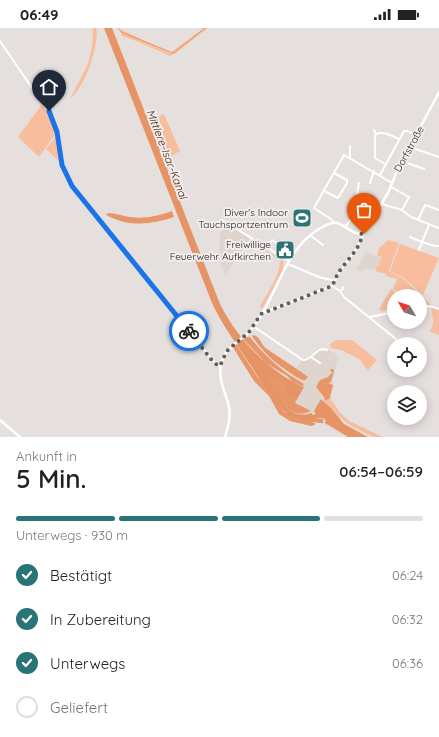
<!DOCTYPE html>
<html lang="de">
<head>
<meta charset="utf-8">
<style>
	body { margin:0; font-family:Quicksand,sans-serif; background:#f2f2f2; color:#222; height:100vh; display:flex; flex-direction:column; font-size:15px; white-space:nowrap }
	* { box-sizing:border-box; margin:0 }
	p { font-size:13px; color:#767676 }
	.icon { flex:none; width:22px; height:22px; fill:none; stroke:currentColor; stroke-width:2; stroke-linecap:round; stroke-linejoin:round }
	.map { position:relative; height:409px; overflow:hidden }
	.sheet { display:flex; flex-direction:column; background:#fff; flex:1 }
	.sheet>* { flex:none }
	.needle { width:26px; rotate:309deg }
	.fabs { position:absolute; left:387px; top:261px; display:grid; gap:8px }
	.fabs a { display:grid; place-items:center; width:40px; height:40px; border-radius:50%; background:#fff; box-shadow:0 2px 10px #0003; font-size:20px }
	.pin { position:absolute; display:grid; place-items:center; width:34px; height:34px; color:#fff; margin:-41px -17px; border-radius:50% 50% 50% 0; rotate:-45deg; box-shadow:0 0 4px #0007 }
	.pin .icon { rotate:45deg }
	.courier { position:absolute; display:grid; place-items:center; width:40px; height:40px; margin:-20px; border:3px solid #1a73e8; border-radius:50%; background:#fff; color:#222; box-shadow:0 1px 5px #0007 }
	.summary em { font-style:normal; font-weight:600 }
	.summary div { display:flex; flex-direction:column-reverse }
	.summary { display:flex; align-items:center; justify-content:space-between; height:68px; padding:0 16px }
	h1 { font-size:26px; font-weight:600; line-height:30px }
	.bar { display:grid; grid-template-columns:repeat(4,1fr); gap:6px 4px; align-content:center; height:48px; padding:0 16px }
	.bar i { height:5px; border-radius:3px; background:#e0e0e0 }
	.bar .selected { background:#2a7478 }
	.bar p { grid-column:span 4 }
	ol { padding:0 16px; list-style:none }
	li { display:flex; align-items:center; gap:12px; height:44px }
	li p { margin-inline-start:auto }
	li .icon { padding:4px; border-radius:50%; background:#2a7478; color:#fff; stroke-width:4 }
	li:last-child { color:#767676 }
	li i { width:22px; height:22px; border:2px solid #e0e0e0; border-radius:50% }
	.status { display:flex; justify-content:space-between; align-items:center; height:28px; padding:0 20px; background:#fff; direction:ltr }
	.status svg { height:11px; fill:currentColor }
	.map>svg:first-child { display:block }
	.built { fill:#e0d4ce }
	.green { fill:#f8bd9d }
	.forest { fill:#e89567 }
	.water { fill:#e69366 }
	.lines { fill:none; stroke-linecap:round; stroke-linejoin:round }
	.stream { stroke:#e69366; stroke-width:1 }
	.street { stroke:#fff; stroke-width:2 }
	.secondary { stroke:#fff; stroke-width:2.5 }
	.done { stroke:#615e5d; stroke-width:4; stroke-dasharray:0 7.2 }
	.route { stroke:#1a73e8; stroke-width:5 }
	.labels { text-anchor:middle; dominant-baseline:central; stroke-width:4; stroke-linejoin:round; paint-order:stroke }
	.street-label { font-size:10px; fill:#1a1817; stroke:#f2edeb }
	.poi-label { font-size:10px; fill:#1a1817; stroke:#f2edeb; text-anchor:end }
	.water-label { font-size:11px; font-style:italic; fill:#472512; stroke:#f2edeb }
</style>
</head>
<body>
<div class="status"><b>06:49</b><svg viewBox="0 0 49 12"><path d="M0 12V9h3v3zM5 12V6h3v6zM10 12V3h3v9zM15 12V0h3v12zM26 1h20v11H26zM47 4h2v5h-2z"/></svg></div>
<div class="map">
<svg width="439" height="409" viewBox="0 0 439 409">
	<rect width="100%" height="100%" fill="#e5e0de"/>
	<!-- built -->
	<path class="built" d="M225,195L250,210L225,247L219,229L220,207Z
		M366,224L382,230L377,241H367L360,243L356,242Z
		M324,320L335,325L338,328L330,371L343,388L329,397L297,391L284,383L268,362L265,335L289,351L303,330H308L318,321Z"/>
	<!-- green -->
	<path class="green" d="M93,0H96L97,4C96,25 86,57 70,71L88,36L92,19Z
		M204,0H208L176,25L170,28L139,14L122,8L120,1L170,25Z
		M43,75L49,84L56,105L39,129L18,109Z
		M164,86L180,123L168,130L159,107L157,106L153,91Z
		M57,107L61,135L46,121Z
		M248,212L251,213L284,233L282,244L262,281L260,278C268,264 278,251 280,234L282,233Z
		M388,212L399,215L389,243L405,252L432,278L420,277V268H399L401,263L400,264L393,261L397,251L386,248V246L375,243L382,230L377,227L380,219Z
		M400,216L439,230L423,267L405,251L390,243Z
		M391,261L399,266L398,268H394V280L382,283L379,281Z
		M431,279L439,282V307L429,303C436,297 432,287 431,279Z
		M336,312H352L377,332L368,342L361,334V332L341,322L331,320L330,316Z
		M330,370L340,385L349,393L383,409H373L351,398L343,392L325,373Z"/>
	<!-- forest -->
	<path class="forest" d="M172,183L174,189C150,197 128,199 106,187L108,185C115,185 123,188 130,189C145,191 158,188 172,183Z
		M254,307C256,308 258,309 259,311C262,314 262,318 267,321C280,330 295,339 308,349L305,352H302C282,341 264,327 252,308Z
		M246,309H250C265,328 283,344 304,356L303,358L293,354L287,348L266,335L245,313L243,311Z
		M236,316L256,347L284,384L296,391L315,395V397L311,398L290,393L279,386L269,368L254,353L234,321V318Z
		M330,341H332L334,342L331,354L328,355L333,357L330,370L325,373L324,369L316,359L320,352L328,349L332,345Z
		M266,346L281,355L288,368L296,373L295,375L311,383C301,387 295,387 287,380Z"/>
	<!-- water -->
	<path class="water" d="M104,0H112L220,276C237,309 261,335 293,354C296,356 300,357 304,359L296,373L288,368L281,355L267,347L287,380C295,387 301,388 312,385V387L316,386L314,383L321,371L331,380L344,396L368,409H348L325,395L326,392L322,390H313L323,391V395C312,394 299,394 290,388C275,378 259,350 249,335C236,315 222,297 212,275Z"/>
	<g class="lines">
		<!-- stream -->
		<path class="stream" d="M118,0L121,4L173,25L205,0"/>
		<!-- street -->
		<path class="street" d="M0,13L51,88L57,104L62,137L72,157L215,335L220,338
			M374,102L376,106
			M410,119L439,129
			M350,130V118
			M402,133L424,141
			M385,136L375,130V107C382,102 392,108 399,111
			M380,147L404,103H407L416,107
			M370,155L374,143
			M391,159L409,169L402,182
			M324,163L338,170L347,155V152L334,145
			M382,176L402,182L411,189L439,200
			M222,192L289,233
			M418,192L425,177L439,182
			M334,195L331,191L314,180L344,127L392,155
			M429,197L422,214L435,218H439
			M345,199L363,176V173L357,166L359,155
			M310,207L323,217
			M410,209L422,214L419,222
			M267,220L272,212L277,215
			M288,236L319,249L335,253
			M332,258L340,263L343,261V259
			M340,263L344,269L396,311
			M420,279L429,278L439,281
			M263,285L332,258L339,245L357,220L364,204
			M370,289L394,284
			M253,298L303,332C313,332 316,318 327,322
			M311,329L320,335"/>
		<!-- secondary -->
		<path class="secondary" d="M0,392L20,409
			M225,409C228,399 231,389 229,379C226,365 218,353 221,337C223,321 239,314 250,303C277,272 282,223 319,201C324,198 331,194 337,195C346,197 355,210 364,204L388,165L397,143L439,64"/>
	</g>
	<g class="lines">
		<!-- done -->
		<path class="done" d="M189,303L214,335L220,338L224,329L228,322L249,304L261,286L332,258C335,253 336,248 339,244C345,234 364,217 361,206L364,204V206"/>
		<!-- route -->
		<path class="route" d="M49,83L57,104L62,137L72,158L189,303"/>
	</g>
	<!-- icons -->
	<defs>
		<g id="stadium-square" transform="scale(1)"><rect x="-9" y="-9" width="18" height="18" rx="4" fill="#2a7478" stroke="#f2edeb"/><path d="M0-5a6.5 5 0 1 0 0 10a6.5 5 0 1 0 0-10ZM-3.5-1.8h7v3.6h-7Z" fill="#fff"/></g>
		<g id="civic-square" transform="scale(1)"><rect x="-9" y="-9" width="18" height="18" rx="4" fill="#2a7478" stroke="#f2edeb"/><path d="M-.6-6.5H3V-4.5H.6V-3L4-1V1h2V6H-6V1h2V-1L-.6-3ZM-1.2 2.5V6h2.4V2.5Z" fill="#fff"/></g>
	</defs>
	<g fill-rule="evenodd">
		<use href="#stadium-square" x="302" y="190"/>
		<use href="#civic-square" x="285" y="222"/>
	</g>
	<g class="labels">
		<!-- street labels -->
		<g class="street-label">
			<text transform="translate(409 121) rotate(-61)">Dorfstraße</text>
		</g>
		<!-- poi labels -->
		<g class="poi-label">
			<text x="288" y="184">Diver's Indoor<tspan x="288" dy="12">Tauchsportzentrum</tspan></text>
			<text x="271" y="216">Freiwillige<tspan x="271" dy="12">Feuerwehr Aufkirchen</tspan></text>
		</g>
		<!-- water labels -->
		<g class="water-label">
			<text transform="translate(167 126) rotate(69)">Mittlere-Isar-Kanal</text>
		</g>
	</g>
</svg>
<div class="fabs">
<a><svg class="needle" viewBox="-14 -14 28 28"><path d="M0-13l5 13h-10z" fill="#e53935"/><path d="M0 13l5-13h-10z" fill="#767676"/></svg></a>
<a><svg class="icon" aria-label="locate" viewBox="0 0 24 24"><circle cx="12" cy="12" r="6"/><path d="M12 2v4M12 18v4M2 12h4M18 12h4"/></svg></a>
<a><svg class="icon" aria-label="layers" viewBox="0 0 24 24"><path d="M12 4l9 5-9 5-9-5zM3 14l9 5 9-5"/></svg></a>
</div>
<div class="pin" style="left:364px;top:206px;background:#ea580c"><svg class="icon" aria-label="bag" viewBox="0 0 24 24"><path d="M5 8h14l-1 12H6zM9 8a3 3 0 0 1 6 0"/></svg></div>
<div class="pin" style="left:49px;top:83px;background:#1f2937"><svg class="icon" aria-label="home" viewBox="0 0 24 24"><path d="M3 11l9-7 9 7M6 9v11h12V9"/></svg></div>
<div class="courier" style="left:189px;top:303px"><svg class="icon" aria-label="bike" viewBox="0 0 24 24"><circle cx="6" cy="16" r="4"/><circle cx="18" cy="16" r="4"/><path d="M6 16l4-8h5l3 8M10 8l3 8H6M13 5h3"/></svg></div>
</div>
<section class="sheet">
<div class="summary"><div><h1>5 Min.</h1><p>Ankunft in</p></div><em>06:54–06:59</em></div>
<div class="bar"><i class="selected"></i><i class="selected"></i><i class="selected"></i><i></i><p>Unterwegs · 930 m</p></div>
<ol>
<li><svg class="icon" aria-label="check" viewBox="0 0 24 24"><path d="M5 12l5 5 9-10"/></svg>Bestätigt<p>06:24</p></li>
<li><svg class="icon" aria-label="check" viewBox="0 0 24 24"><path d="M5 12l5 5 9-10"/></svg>In Zubereitung<p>06:32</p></li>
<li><svg class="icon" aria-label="check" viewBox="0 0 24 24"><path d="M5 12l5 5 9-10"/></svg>Unterwegs<p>06:36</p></li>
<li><i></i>Geliefert</li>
</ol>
</section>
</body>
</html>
